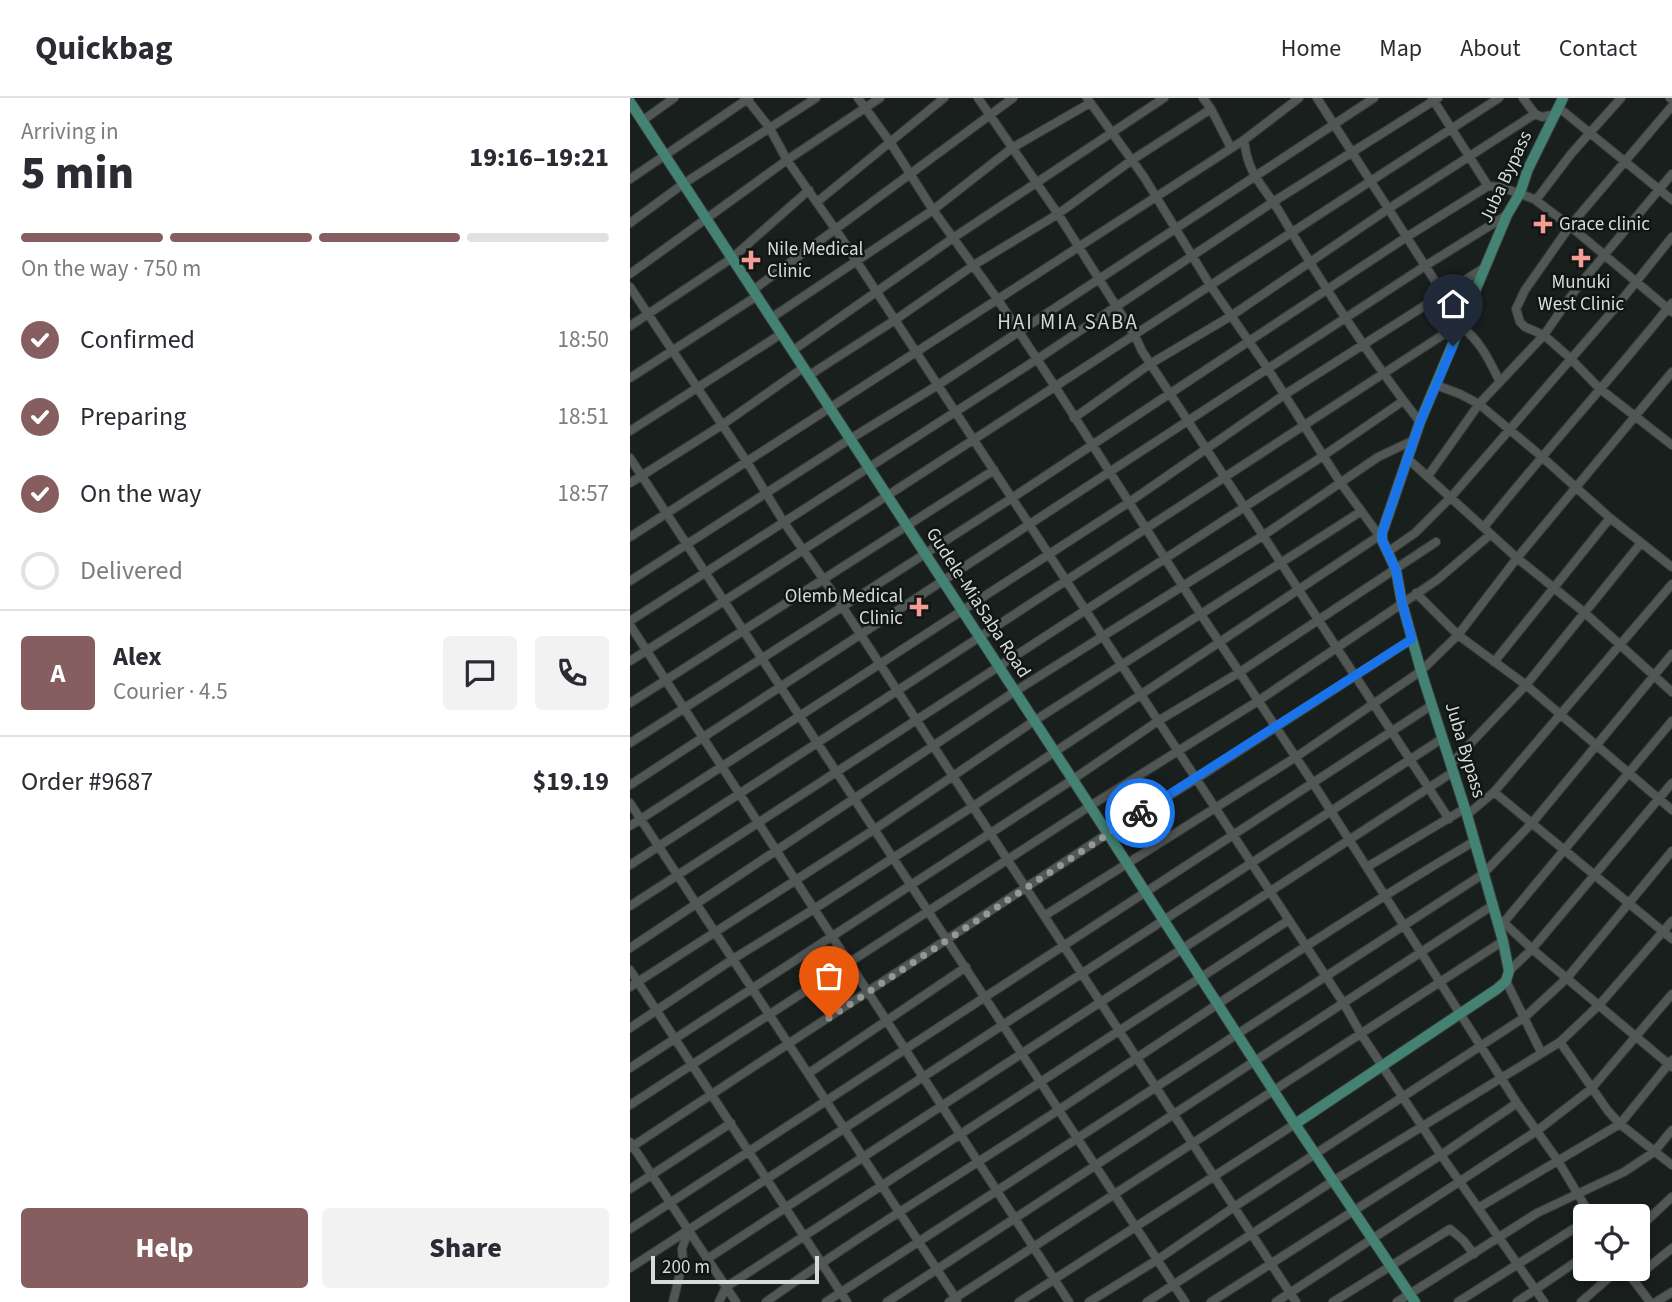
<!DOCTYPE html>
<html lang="en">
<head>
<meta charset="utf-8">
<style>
	body { margin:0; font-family:"Source Sans 3",sans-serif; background:#f2f2f3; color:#2b2b33; height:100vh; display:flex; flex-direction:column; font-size:26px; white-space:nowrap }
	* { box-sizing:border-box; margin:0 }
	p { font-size:23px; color:#7c7c81 }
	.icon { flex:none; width:38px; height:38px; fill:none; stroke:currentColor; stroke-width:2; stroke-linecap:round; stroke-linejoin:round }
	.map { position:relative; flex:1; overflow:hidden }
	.side { display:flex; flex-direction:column; background:#fff; width:630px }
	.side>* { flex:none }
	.tools { position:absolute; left:943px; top:1106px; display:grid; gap:14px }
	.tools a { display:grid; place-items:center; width:77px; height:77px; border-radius:7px; background:#fff; box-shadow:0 4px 10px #0003; font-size:35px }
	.scale { position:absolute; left:21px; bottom:18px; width:168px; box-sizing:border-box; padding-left:7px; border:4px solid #d7dbd9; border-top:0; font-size:19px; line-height:24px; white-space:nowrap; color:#d7dbd9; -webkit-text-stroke:5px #101614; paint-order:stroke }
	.pin { position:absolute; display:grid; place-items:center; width:60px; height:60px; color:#fff; margin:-72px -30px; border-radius:50% 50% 50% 0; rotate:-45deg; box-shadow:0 0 7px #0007 }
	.pin .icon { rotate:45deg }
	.courier { position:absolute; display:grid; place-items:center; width:70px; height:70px; margin:-35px; border:5px solid #1a73e8; border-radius:50%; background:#fff; color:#222; box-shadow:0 2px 9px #0007 }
	.headline em { font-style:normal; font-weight:800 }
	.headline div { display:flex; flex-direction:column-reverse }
	.headline { display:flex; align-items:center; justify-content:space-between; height:119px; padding:0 21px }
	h1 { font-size:46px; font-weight:800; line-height:52px }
	.bar { display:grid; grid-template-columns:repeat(4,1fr); gap:10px 7px; align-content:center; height:84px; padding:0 21px }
	.bar i { height:9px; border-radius:5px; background:#e1e1e2 }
	.bar .on { background:#865e5f }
	.bar p { grid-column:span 4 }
	.line { display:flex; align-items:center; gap:18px; padding:0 21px; border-top:2px solid #e1e1e2 }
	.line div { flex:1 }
	.round { display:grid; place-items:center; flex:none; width:74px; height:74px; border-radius:7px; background:#f2f2f3 }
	ol { padding:0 21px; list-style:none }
	li { display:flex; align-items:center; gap:21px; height:77px }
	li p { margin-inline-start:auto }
	li .icon { padding:7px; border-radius:50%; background:#865e5f; color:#fff; stroke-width:4 }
	li:last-child { color:#7c7c81 }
	li i { width:38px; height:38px; border:4px solid #e1e1e2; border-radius:50% }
	.cta { display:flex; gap:14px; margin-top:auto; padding:14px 21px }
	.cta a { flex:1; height:80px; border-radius:7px; background:#865e5f; color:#fff; font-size:28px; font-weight:800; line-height:80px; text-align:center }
	.cta a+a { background:#f2f2f3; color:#2b2b33 }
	header { display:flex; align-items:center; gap:42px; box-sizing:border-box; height:98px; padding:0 35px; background:#fff; border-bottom:2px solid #e1e1e2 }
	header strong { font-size:33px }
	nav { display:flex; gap:38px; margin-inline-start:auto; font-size:24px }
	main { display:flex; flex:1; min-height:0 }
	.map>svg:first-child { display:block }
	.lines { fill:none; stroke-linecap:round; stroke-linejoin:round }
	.minor-casing { stroke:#373b3a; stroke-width:10 }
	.major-casing { stroke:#373b3a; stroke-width:12 }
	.minor { stroke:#515755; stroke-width:8 }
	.major { stroke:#448374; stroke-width:10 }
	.done { stroke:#949997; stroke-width:7; stroke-dasharray:0 12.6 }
	.route { stroke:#1a73e8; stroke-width:9 }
	.poi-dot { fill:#f59c95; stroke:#101614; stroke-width:2.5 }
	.labels { text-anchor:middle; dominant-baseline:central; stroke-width:5; stroke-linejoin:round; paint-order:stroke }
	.street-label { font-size:19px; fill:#d7dbd9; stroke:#101614 }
	.poi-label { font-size:19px; fill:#d7dbd9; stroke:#101614; text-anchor:start }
	.neighbourhood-label { font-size:21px; letter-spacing:2px; fill:#d0d8d6; stroke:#101614 }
</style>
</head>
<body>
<header>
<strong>Quickbag</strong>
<nav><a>Home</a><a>Map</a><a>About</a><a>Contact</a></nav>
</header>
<main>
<section class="side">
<div class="headline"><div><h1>5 min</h1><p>Arriving in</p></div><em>19:16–19:21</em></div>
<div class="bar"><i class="on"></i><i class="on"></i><i class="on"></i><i></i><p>On the way · 750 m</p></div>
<ol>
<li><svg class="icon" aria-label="check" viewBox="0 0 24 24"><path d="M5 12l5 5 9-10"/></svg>Confirmed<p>18:50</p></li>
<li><svg class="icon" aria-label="check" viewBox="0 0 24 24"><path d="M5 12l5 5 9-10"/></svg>Preparing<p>18:51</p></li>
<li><svg class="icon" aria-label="check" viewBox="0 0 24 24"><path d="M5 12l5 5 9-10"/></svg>On the way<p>18:57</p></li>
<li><i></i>Delivered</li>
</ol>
<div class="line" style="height:126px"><b class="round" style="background:#865e5f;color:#fff">A</b><div><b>Alex</b><p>Courier · 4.5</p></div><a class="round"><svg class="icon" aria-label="chat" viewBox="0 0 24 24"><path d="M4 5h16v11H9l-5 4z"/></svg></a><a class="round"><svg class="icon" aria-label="phone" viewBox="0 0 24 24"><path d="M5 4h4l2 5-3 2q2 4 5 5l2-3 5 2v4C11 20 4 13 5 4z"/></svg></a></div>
<div class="line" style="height:91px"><div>Order #9687</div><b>$19.19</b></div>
<div class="cta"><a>Help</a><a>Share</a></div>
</section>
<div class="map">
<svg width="1042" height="1204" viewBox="0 0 1042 1204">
	<rect width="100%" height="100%" fill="#191f1d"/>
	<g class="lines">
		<!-- minor casing -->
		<g class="minor-casing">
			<path id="minor" d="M116,0L139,29L157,62L206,132L714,906L731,936L811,1057L914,1204
				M228,0L260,44L303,112L368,202L426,290L570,515L683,685L887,1005L928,1063L961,1118
				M348,0L428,116L505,238L512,253L819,721
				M457,0L514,79L580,187L638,271L710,384L751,440
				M573,0L581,11L601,50
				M687,0L814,197
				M802,0L858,88L871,89L904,101L940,128L1042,214
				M893,0L905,16
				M1040,0L1042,1
				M1042,8L940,128L895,192L886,211L890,224L895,229L914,237L940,260L969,290L1042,347
				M928,9L1042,102
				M12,23L44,0
				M614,42C618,77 632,86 649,113C692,186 738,258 790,324
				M0,81L119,0
				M906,102L941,56L991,0
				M187,104L314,0
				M0,125L53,86L186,0
				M0,176L157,62L250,0
				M0,189L117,364L153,423L212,508L666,1204
				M123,192L383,0
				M141,220L303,112L382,50L460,5
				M0,228L102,160L179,92
				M832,229C851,244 859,262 870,284
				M162,253L323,140L534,0
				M178,278L265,222L344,167L428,116L502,62L581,11
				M0,280L127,198
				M806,287L830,296L849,306L911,358L980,420L1042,469
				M444,320L520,266L601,218L758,111L905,16L912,19L926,16
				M0,333L151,236
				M0,360L555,1204
				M777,360L887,460L955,515L1042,594
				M798,378L849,306L914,237L946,191L1042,76
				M0,385L92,327L173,270
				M854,429C915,353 981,281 1042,205
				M0,439L614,42L669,0
				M759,453L785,435L821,399L986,209L1042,139
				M0,483L220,341L308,287L744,0
				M786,495L828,537L896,587L1042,712
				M0,523L406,262L643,104L808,0
				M0,527L439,1204
				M0,563C291,378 579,187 869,0
				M864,564L980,420
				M0,605L364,372
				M0,645L382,400L775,140L858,88
				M820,667L896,587L1011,445
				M0,687L795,168L877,117
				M864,694L1042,841
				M0,705L327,1202
				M837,717L864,694L1042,486
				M0,728L498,405L654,297L854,170
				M0,767L831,225
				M737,769L834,711
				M0,808L693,358L773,303
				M414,818L666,659L791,573L828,537L887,460L1042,274
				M872,823L902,851L1042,969
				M874,824L1042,623
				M0,850L384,594L634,437L748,359L784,342
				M0,872L217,1204
				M879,873L902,851L1042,685
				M876,883L911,954
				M0,889L245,731L404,623L730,414
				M0,930L103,861L184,811L342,709L749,438
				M930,944L978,1013L990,1026L1042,1067
				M0,970L442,682L528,623L610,574L806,444
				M179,975L336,869
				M0,1007L460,708L628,603L807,482L861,436
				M0,1044L106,1204
				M0,1050L477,736L566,681L782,541
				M0,1091L101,1025
				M848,1110L990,1026L1042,962
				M0,1131L802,607
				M1008,1131L1042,1099
				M77,1161L823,674
				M0,1170L813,640
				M995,1171L1020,1204
				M1003,1182L1042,1150
				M43,1204L53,1163L52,1151L58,1133
				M89,1204L96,1189L659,822
				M136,1204C229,1137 328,1078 424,1015C563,923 700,829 843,744
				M196,1204L853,776L902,725L1042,556
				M257,1204L863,807
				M319,1204L873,843
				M389,1204L665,1026
				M459,1204L527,1162L604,1109L895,919L937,880L1042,753
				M517,1204L703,1083L930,944L970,906L1042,823
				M581,1204L811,1057L887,1005
				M646,1204L908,1032L961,991L1042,896
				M703,1204L820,1131L833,1142L844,1156
				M767,1204L907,1115L994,1074L1024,1054L1042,1032
				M828,1204L956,1123
				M887,1204L956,1157
				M951,1204L989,1171
				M1026,1204L1042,1194"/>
		</g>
		<!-- major casing -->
		<g class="major-casing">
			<path id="major" d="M0,4L460,708L665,1026L785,1204
				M665,1026L867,891L876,883L879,873L873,843L837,717L791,573L772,505L766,472L752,442V435L790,324L877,117L890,95L898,71L933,0"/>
		</g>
		<!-- minor -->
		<use href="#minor" class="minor"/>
		<!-- major -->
		<use href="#major" class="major"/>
	</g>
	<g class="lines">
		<!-- done -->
		<path class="done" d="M199,920L510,715"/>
		<!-- route -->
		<path class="route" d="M510,715L782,541L772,505L766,472L752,442V435L790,324L823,248"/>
	</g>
	<!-- markers -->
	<g class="poi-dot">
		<path d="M909.5 115.5h7v7h7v7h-7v7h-7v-7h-7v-7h7z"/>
		<path d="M947.5 149.5h7v7h7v7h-7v7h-7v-7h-7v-7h7z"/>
		<path d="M117.5 151.5h7v7h7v7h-7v7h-7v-7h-7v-7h7z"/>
		<path d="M285.5 498.5h7v7h7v7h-7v7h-7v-7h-7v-7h7z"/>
	</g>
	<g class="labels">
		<!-- street labels -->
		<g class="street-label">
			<text transform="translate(876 79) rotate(-65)">Juba Bypass</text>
			<text transform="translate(348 505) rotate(57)">Gudele-MiaSaba Road</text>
			<text transform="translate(835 652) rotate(73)">Juba Bypass</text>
		</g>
		<!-- poi labels -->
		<g class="poi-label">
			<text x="929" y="126">Grace clinic</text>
			<text x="137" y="151">Nile Medical<tspan x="137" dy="22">Clinic</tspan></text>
			<text x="951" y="184" text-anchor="middle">Munuki<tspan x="951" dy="22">West Clinic</tspan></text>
			<text x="273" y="498" text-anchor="end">Olemb Medical<tspan x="273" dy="22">Clinic</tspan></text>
		</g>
		<!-- neighbourhood labels -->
		<g class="neighbourhood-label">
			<text x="438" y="224">HAI MIA SABA</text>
		</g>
	</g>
</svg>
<div class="tools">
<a><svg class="icon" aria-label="locate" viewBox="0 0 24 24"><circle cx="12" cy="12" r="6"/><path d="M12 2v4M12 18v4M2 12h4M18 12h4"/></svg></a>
</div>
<div class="scale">200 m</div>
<div class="pin" style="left:199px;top:920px;background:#ea580c"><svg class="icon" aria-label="bag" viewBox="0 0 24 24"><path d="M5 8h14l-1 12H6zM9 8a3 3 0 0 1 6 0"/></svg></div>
<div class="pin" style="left:823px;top:248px;background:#1f2937"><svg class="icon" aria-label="home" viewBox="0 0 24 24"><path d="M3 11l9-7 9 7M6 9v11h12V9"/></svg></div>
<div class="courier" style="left:510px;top:715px"><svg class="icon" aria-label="bike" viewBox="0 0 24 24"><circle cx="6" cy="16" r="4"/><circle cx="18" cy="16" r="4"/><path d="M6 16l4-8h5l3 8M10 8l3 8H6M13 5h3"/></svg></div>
</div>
</main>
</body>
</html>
